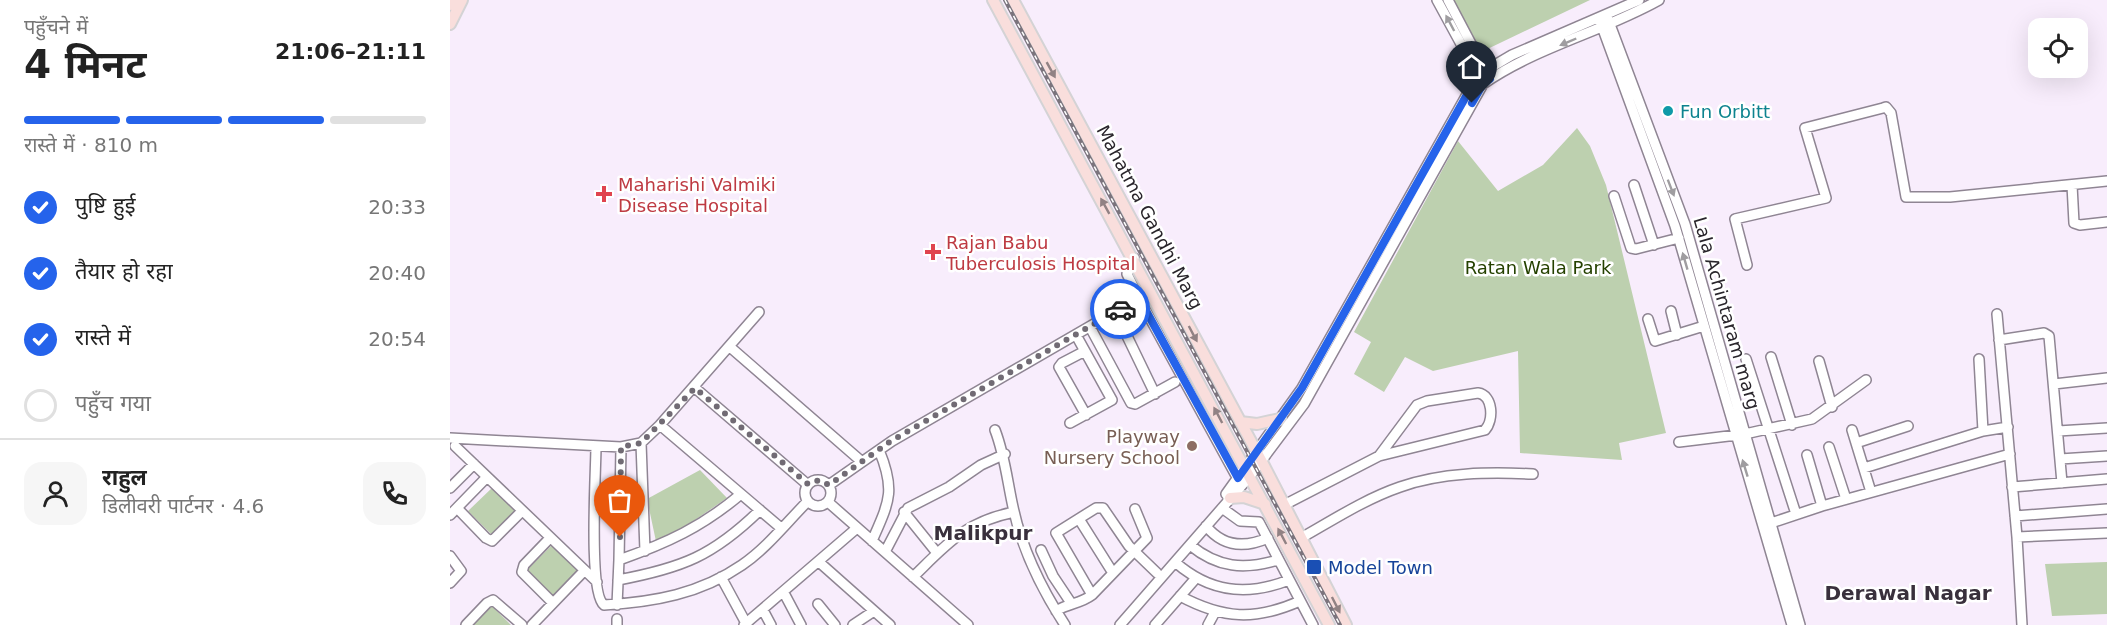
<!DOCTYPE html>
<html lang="hi">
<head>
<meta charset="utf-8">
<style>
	body { margin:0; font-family:"DejaVu Sans","Noto Sans Devanagari",sans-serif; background:#f6f6f6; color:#222; height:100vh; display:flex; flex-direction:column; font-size:22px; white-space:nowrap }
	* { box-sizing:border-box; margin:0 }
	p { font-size:20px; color:#767676 }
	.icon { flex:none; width:33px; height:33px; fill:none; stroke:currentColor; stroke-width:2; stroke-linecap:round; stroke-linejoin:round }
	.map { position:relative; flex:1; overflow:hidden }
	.panel { display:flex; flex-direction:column; background:#fff; width:450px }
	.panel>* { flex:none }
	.tools { position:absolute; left:1578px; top:18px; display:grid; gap:12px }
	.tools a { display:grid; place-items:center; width:60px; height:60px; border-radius:12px; background:#fff; box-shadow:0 6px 24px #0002; font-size:30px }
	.pin { position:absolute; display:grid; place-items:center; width:51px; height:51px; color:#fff; margin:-62px -26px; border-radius:50% 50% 50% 0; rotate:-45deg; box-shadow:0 0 6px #0007 }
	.pin .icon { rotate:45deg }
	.courier { position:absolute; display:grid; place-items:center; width:60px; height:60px; margin:-30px; border:4px solid #2563eb; border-radius:50%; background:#fff; color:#222; box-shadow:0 2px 8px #0007 }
	.headline em { font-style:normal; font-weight:700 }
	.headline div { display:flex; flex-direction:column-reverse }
	.headline { display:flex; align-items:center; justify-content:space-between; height:102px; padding:0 24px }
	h1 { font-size:39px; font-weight:700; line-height:45px }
	.bar { display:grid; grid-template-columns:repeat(4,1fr); gap:9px 6px; align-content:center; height:72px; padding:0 24px }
	.bar i { height:8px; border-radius:4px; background:#e0e0e0 }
	.bar .selected { background:#2563eb }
	.bar p { grid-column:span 4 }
	.line { display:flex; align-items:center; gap:15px; padding:0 24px; border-top:2px solid #e0e0e0 }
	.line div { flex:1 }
	.round { display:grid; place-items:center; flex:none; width:63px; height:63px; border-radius:18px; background:#f6f6f6 }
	ol { padding:0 24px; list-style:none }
	li { display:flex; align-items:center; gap:18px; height:66px }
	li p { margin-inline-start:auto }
	li .icon { padding:6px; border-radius:50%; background:#2563eb; color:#fff; stroke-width:4 }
	li:last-child { color:#767676 }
	li i { width:33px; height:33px; border:3px solid #e0e0e0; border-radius:50% }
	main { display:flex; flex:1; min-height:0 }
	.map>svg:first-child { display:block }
	.green { fill:#bdd0af }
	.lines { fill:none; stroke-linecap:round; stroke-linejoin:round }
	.minor-casing { stroke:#8f8593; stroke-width:12 }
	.major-casing { stroke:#d4d3d5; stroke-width:14 }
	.minor { stroke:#fff; stroke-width:9 }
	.major { stroke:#f9dedc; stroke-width:10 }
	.rail-casing { stroke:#7b747d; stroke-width:4 }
	.rail { stroke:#fff; stroke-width:1.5; stroke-dasharray:4.5; stroke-linecap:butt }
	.oneway { fill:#9f9da0 }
	.oneway2 { fill:#918284 }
	.done { stroke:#716b74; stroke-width:6; stroke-dasharray:0 10.8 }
	.route { stroke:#2563eb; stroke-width:8 }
	.culture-dot { fill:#0f9aa8; stroke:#fff; stroke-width:2 }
	.health-dot { fill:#e0444e; stroke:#fff; stroke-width:2 }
	.education-dot { fill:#8d6e63; stroke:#fff; stroke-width:2 }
	.transit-dot { fill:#1a4fb4; stroke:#fff; stroke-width:2 }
	.labels { text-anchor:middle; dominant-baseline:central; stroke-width:5; stroke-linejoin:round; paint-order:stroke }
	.culture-label { font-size:18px; fill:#0d838f; stroke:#fff; text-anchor:start }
	.health-label { font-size:18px; fill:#be3a42; stroke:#fff; text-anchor:start }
	.street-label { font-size:18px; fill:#29252b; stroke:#fff }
	.park-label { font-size:18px; fill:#254100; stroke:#fff }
	.education-label { font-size:18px; fill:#785e54; stroke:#fff; text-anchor:end }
	.transit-label { font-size:18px; fill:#164399; stroke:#fff; text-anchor:start }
	.neighbourhood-label { font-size:20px; font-weight:bold; fill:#39303c; stroke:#fff }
</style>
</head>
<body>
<main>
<section class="panel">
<div class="headline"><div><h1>4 मिनट</h1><p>पहुँचने में</p></div><em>21:06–21:11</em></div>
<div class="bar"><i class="selected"></i><i class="selected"></i><i class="selected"></i><i></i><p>रास्ते में · 810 m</p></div>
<ol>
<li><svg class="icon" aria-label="check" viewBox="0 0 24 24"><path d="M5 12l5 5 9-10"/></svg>पुष्टि हुई<p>20:33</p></li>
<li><svg class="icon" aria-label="check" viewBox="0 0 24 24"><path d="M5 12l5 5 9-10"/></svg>तैयार हो रहा<p>20:40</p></li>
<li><svg class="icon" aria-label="check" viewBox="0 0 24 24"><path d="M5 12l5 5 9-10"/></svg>रास्ते में<p>20:54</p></li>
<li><i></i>पहुँच गया</li>
</ol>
<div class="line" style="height:108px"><a class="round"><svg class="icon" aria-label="person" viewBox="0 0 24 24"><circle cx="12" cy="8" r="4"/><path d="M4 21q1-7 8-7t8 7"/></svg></a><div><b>राहुल</b><p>डिलीवरी पार्टनर · 4.6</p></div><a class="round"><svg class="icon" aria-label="phone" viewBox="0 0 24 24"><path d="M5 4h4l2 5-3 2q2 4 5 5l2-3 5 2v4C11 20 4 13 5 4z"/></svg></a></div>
</section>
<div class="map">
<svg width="1657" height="625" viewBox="0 0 1657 625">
	<rect width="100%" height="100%" fill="#f8edfc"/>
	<!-- green -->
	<path class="green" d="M999,0H1140L1027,54Z
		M1127,128L1140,146L1156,185L1216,433L1169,443L1172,460L1070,453L1068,351L983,371L955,357L934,392L904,374L921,342L904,332L1008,141L1048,191L1093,165Z
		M250,470L277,498L207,546L197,499Z
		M43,487L68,512L43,536L18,511Z
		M102,545L128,571L103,596L77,570Z
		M1657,562V614L1602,616L1595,564Z
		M42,606L61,625H22Z"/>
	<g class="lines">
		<!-- minor casing -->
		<g class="minor-casing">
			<path id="minor" d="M987,0L1030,79
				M998,0L1037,74
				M1158,19L1235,224L1350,625
				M1151,24L1225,226L1342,625
				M1184,185L1204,245
				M1622,185L1624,223L1630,225L1657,222
				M1164,196L1181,248L1186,249L1229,238
				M1297,265L1285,219L1376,198L1355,128L1433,108L1436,107L1441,113L1456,197H1500L1657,181
				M693,296L689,298L788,479
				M1221,311L1227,335
				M1547,314L1567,537L1572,625
				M1198,319L1205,341L1254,326
				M691,320L677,329V336L705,394
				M640,327L681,403L685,404L725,382
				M1549,340L1594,333L1599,336L1612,483
				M280,347L411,461
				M635,351L612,363L609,367L636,415
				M1321,357L1342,425
				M1296,359L1346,514
				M1529,359L1533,431
				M1369,361L1382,407
				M1604,384L1657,378
				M245,388L358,485
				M620,423L662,400L626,335
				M210,425L331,528
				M545,430C555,456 557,480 563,507C572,550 591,588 615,625
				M1402,430L1421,492
				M1608,431L1657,428
				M0,438L171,447L191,443L210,425L309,312
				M1229,442L1295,434L1362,419L1416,380
				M191,443L195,551
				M1406,443L1458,426
				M5,446L147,582
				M146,446C146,471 138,593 154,605C204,602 250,594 292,565C317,548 337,522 358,501
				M171,447L169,560C217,543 252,527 291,494
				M1379,447L1396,499
				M1357,455L1372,506
				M1610,459L1657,456
				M1414,468L1533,431L1558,427
				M355 493a13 13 0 1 1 26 0a13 13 0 1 1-26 0Z
				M379,485L442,441L689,298L677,274L684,258
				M1562,487L1657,479
				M0,488L24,464
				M776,494L852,388L1028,75L1062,55L1189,0
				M378,502L518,625
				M834,505L929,456L967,405L977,401L1028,393C1043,395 1044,420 1035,430L929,456
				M7,508L36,538L42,541L72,511
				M772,508L790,521L809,522L863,625
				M685,509L697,538L642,595L606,533L646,508H653L679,546L707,573
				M454,512L487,553
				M0,515L37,477
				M1565,516L1657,509
				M629,519L663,573
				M1315,525L1372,506L1560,454
				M756,526C773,547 795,548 818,538
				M1567,537L1657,533
				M100,538L74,565L72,572L103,603
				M851,538C883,520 915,499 950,487C992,472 1040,472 1083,474
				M422,541C439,502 446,491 429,450
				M740,545C768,568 794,570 828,560
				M591,550L603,576L621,603
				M435,552L458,508L499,487L531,465L555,454
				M0,556L11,571L0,583
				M369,562L440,625
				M725,562C759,592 796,597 839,580
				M271,577L297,625
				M463,577C498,543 515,522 564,512
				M168,580C232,568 263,556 310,510
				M334,593L351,625
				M730,596C773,619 805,621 850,601
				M368,604L385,625
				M167,605L169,560
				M313,610L321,625
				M606,611C619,603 630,604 642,595
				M16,625L37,603L43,600L72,625
				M82,625L134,571
				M167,625V619
				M294,625L407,528
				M403,625L424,611
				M670,625L800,476L854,404L1033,84C1086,47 1152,32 1209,0
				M705,625L746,578
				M758,625L765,612"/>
		</g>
		<!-- major casing -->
		<g class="major-casing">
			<path id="major" d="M543,0L879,625
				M563,0L811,460L896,625
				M0,5L2,0
				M0,24L12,0
				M790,422L807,424L830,419
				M780,498L794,497L815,504"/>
		</g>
		<!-- minor -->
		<use href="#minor" class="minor"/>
		<!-- major -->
		<use href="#major" class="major"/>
		<!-- rail casing -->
		<g class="rail-casing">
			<path id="rail" d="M555,0L890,625"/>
		</g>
		<!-- rail -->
		<use href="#rail" class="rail"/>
	</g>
	<!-- one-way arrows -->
	<defs><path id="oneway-solid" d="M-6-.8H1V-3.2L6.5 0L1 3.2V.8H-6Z" transform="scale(1.5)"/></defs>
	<g class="oneway">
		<use href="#oneway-solid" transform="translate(1000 23) rotate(-118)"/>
		<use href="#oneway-solid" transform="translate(1118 42) rotate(157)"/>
		<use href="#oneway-solid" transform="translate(1221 188) rotate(69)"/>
		<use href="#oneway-solid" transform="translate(1235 261) rotate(-106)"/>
		<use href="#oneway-solid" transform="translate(1295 468) rotate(-107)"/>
	</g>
	<g class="oneway2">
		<use href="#oneway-solid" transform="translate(601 70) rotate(61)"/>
		<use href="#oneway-solid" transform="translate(655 206) rotate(-119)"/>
		<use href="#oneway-solid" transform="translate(743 334) rotate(62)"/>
		<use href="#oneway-solid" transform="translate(768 415) rotate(-118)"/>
		<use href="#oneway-solid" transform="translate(832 536) rotate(-118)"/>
		<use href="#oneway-solid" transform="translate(886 605) rotate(63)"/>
	</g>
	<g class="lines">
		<!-- done -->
		<path class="done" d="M170,537L171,447L191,443L245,388L358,484L369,480L379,485L441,441L670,309"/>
		<!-- route -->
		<path class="route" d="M670,309L689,298L788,478L852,388L1028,75L1035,70L1040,79L1033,84L1022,103"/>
	</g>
	<!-- markers -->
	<circle class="culture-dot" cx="1218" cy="111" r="6"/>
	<g class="health-dot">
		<path d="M151 185h6v6h6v6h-6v6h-6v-6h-6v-6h6z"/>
		<path d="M480 243h6v6h6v6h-6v6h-6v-6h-6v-6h6z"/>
	</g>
	<circle class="education-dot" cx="742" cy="446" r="6"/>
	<rect class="transit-dot" x="856" y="559" width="16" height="16" rx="3"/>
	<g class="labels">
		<!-- culture labels -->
		<g class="culture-label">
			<text x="1230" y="111">Fun Orbitt</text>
		</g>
		<!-- health labels -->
		<g class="health-label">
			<text x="168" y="184">Maharishi Valmiki<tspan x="168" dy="21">Disease Hospital</tspan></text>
			<text x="496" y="242">Rajan Babu<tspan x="496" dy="21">Tuberculosis Hospital</tspan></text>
		</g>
		<!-- street labels -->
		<g class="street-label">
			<text transform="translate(700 217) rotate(62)">Mahatma Gandhi Marg</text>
			<text transform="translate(1277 313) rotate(74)">Lala Achintaram marg</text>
		</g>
		<!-- park labels -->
		<g class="park-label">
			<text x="1088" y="267">Ratan Wala Park</text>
		</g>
		<!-- education labels -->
		<g class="education-label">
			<text x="730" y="436">Playway<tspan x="730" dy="21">Nursery School</tspan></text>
		</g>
		<!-- transit labels -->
		<g class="transit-label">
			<text x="878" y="567">Model Town</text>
		</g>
		<!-- neighbourhood labels -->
		<g class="neighbourhood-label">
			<text x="533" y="533">Malikpur</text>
			<text x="1458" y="593">Derawal Nagar</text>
		</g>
	</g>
</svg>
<div class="tools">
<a><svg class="icon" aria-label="locate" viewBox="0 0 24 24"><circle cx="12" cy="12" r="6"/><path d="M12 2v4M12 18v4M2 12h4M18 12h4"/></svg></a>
</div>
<div class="pin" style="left:170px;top:537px;background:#ea580c"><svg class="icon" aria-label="bag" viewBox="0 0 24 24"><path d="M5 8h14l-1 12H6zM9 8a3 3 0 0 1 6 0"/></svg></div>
<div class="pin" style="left:1022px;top:103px;background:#1f2937"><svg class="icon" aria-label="home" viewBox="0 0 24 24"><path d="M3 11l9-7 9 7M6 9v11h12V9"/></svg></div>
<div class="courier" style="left:670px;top:309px"><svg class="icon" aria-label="car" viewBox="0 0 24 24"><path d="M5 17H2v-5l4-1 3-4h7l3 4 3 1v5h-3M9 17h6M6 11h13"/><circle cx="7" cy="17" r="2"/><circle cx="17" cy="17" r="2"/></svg></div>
</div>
</main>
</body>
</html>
